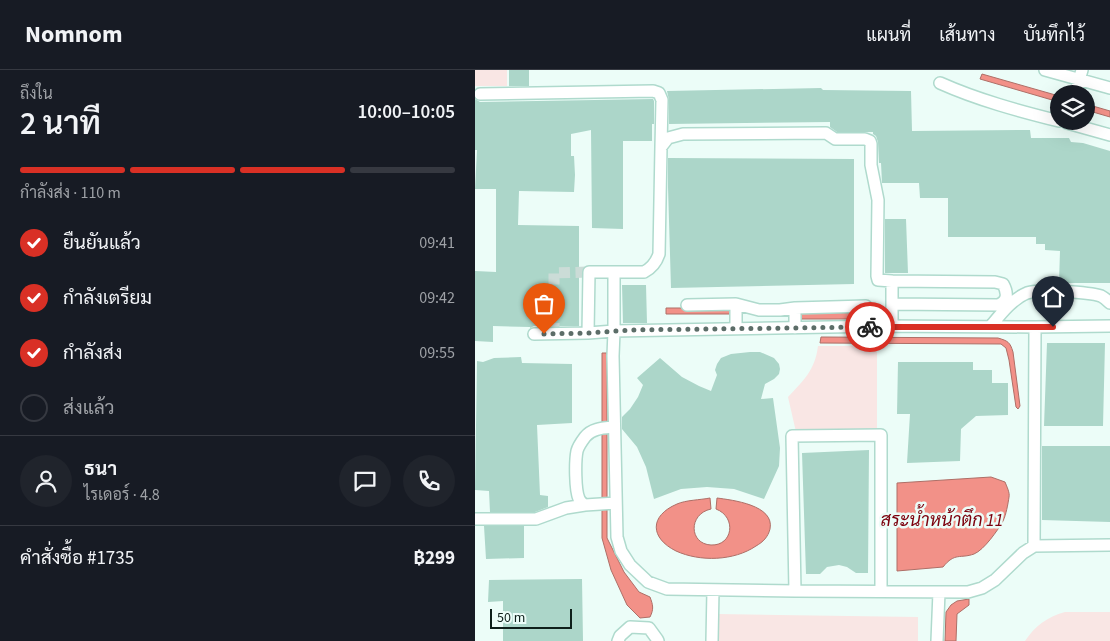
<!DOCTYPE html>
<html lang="th">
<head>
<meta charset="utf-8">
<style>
	body { margin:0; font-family:"Source Sans 3",Sarabun,sans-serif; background:#20242c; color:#f1f3f6; height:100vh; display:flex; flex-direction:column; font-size:19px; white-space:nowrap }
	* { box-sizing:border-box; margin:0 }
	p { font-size:16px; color:#9ea1a6 }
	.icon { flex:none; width:28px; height:28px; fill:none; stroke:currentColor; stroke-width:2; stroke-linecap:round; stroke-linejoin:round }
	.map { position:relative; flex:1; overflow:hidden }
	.details { display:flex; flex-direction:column; background:#171b24; width:475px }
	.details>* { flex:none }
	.fabs { position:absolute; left:575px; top:15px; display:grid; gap:10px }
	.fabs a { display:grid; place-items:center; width:45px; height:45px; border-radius:50%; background:#171b24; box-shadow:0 5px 20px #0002; font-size:25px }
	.scale { position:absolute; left:15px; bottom:12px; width:82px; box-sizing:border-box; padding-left:5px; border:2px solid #0e1f1a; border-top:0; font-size:14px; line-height:18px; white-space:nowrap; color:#0e1f1a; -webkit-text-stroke:4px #ecfdf8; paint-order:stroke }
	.pin { position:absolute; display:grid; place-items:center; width:42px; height:42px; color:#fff; margin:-51px -21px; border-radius:50% 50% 50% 0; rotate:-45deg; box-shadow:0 0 5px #0007 }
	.pin .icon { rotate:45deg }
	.courier { position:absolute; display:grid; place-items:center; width:50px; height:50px; margin:-25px; border:4px solid #d93025; border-radius:50%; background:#fff; color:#222; box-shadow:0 1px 6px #0007 }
	.summary em { font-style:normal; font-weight:600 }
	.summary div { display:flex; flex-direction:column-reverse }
	.summary { display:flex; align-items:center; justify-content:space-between; height:85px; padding:0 20px }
	h1 { font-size:32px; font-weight:600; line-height:38px }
	.bar { display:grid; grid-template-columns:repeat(4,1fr); gap:8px 5px; align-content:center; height:60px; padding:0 20px }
	.bar i { height:6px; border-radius:4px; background:#363941 }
	.bar .selected { background:#d93025 }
	.bar p { grid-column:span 4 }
	.line { display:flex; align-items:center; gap:12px; padding:0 20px; border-top:1px solid #363941 }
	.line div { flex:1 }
	.round { display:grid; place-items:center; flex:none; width:52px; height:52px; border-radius:26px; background:#20242c }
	ol { padding:0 20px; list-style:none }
	li { display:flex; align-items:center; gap:15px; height:55px }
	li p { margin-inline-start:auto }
	li .icon { padding:5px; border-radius:50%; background:#d93025; color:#fff; stroke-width:4 }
	li:last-child { color:#9ea1a6 }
	li i { width:28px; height:28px; border:2px solid #363941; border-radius:50% }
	header { display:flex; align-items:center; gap:30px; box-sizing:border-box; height:70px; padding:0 25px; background:#171b24; border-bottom:1px solid #363941 }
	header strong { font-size:24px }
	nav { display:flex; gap:28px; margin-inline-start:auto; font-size:18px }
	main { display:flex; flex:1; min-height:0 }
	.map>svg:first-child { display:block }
	.green { fill:#f9e6e4 }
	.water { fill:#f29188; stroke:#ae6f67 }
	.building { fill:#acd6c9 }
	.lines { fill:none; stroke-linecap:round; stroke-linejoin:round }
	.minor-tunnel { stroke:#cbdcd7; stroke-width:11; stroke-dasharray:11 5.5; stroke-linecap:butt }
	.minor-casing { stroke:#afdacd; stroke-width:14 }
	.minor { stroke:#fff; stroke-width:11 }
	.done { stroke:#5c6d68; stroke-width:5; stroke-dasharray:0 9 }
	.route { stroke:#d93025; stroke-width:6 }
	.labels { text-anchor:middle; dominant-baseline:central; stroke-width:5; stroke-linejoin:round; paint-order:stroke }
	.water-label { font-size:18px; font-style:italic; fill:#7c010d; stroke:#ecfdf8 }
</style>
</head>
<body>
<header>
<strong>Nomnom</strong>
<nav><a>แผนที่</a><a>เส้นทาง</a><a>บันทึกไว้</a></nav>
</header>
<main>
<section class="details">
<div class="summary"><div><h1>2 นาที</h1><p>ถึงใน</p></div><em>10:00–10:05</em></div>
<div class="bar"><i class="selected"></i><i class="selected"></i><i class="selected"></i><i></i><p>กำลังส่ง · 110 m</p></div>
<ol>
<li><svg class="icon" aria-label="check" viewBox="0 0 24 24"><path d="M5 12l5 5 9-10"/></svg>ยืนยันแล้ว<p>09:41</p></li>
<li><svg class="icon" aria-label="check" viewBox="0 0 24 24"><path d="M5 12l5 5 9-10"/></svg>กำลังเตรียม<p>09:42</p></li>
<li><svg class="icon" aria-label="check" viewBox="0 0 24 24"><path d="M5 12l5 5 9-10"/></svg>กำลังส่ง<p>09:55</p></li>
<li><i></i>ส่งแล้ว</li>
</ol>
<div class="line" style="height:90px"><a class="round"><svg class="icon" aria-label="person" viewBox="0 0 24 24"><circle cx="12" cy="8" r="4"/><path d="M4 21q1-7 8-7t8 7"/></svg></a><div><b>ธนา</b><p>ไรเดอร์ · 4.8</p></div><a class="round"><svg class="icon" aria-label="chat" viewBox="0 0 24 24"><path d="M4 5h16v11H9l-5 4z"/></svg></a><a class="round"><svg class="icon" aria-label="phone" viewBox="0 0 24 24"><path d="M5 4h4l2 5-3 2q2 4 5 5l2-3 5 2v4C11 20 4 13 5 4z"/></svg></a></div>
<div class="line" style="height:65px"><div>คำสั่งซื้อ #1735</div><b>฿299</b></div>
</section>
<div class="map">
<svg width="635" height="571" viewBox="0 0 635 571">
	<rect width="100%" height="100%" fill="#ecfdf8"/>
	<!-- green -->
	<path class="green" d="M0,0H32V16H0Z
		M343,276H402V361L321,362L313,327C329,310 340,300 343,276Z
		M590,542H635V571H550C560,556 572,547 590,542Z
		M243,544L443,547V571H244Z"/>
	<!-- water -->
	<path class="water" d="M507,4L584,26V32L505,9Z
		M611,34L635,41V47L611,40Z
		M191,238H257V244H191Z
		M325,243H399L400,249H325Z
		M346,267L523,268C533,271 535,272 538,282L545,336L543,339L541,337L534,290L531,278L526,274L345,273Z
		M127,283H132V468L149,502L164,522L175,527C178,535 179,539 175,547L165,548L152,535L136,500L127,468Z
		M516,407L530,412C532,417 535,423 534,427C533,434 531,445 528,451C523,460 509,480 499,484C485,489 480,482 468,497L422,501V413Z
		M235,428L236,439C213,444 214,474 236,475C258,476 262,447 241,439L242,428C257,430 300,435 295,459C293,467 288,472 281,476C259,491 225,492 201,481C175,468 174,446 202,434C211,430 225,430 235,428Z
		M494,529V535L482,544L481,571H470L471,542L476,535L482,531Z"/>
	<!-- building -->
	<path class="building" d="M34,0H54V16H34Z
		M346,18L348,20L436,21L437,61L555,60L556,68H594L596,72L608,73L635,81V213H584L585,181L570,180V174H561V167H473V128H445L444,113H407L406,93H404L403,72L401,66L398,64V62H362L355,57V52L194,54V30L192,21Z
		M0,29L5,32L178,29L179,31V54H177V71H148V159L117,158L116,60L96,64V86H99L100,105L99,122L44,121L43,155L104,156V256H59L55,258V257L18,256V272L0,271V201L21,202V119H0L2,80H0Z
		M193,88L379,89V214L196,218L193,117Z
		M410,149H431L433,203H410Z
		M147,215H171L172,253H148Z
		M572,273H630L628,356H569Z
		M275,282H285L299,288L304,294L305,299L304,304L299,309L290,314L286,329L298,328L305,378L304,396L289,429L259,419L232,417L206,419L179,429L171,397L162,377L147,359V347L155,339L163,327L168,315L162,308L185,288L207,307L224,316L236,321L242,305L240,300L242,294L246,288L256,284Z
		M46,287L47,293L97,294V353L62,355L65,425L73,426V437L60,442H15L14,421L0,420L2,291L8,292L19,288Z
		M423,292H498V300H517V313H533V345L501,346L486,359L485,391L432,393L435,344H422Z
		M567,376H635V452L567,450Z
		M394,380L393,503H381L372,497L364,495L352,497L345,504H331L327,383Z
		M9,456H49V488L11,489Z
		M107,509L108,571H28V531L13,532L14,510Z"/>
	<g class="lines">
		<!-- minor-tunnel -->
		<path class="minor-tunnel" d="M79,264V203L114,202"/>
		<!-- minor casing -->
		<g class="minor-casing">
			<path id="minor" d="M570,0L635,18
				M465,13C503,30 544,41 584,51
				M5,24L178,21L184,23L187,30L186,77
				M600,24L607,0
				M592,53L635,65
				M261,234L284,240H305L320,238
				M417,234L523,235C533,232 533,223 528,214L520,212L417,211
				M212,235L261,234V258
				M635,256L560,257L407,256L139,261L138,286L142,467L146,481L155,495L173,512L192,519L320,521L493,522L507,518L520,510L548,483L559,476L635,475
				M515,257C525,245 537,229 552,223C564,219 614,222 626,226C630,228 632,230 635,233
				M320,258V238L391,236
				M113,263L114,202H169C177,198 181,193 184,184L186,77L193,68L208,64L351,63L360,69H390L395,71L396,74V95L403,130L402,206L403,210L417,211V257
				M59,264L113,263L139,261V202
				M110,435C107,433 106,433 104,429C100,420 100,391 102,381C103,377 107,371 110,367C117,358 129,358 139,357
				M0,449H61L91,438L110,435L141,433
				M559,476L560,257
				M320,521L317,366L406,365V521
				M143,571L145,566L155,557L174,558L182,569L183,571
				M237,571L238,520
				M462,571L464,522"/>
		</g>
		<!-- minor -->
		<use href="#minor" class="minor"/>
	</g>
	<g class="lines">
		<!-- done -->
		<path class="done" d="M69,264L113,263L156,260L395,257"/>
		<!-- route -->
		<path class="route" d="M395,257H578"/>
	</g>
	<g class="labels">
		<!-- water labels -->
		<g class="water-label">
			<text x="467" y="450">สระน้ำหน้าตึก 11</text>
		</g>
	</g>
</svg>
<div class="fabs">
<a><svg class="icon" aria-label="layers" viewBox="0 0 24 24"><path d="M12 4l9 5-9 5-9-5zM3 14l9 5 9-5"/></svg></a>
</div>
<div class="scale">50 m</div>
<div class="pin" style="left:69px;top:264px;background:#ea580c"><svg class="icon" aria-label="bag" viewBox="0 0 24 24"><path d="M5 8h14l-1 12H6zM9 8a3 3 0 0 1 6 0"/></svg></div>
<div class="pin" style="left:578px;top:257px;background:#1f2937"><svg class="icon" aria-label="home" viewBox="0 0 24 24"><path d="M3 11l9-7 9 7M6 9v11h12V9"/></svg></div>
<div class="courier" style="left:395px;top:257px"><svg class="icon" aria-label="bike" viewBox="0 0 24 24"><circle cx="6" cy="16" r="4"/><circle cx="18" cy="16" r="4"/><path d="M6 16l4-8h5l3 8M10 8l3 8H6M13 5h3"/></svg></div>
</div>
</main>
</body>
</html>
